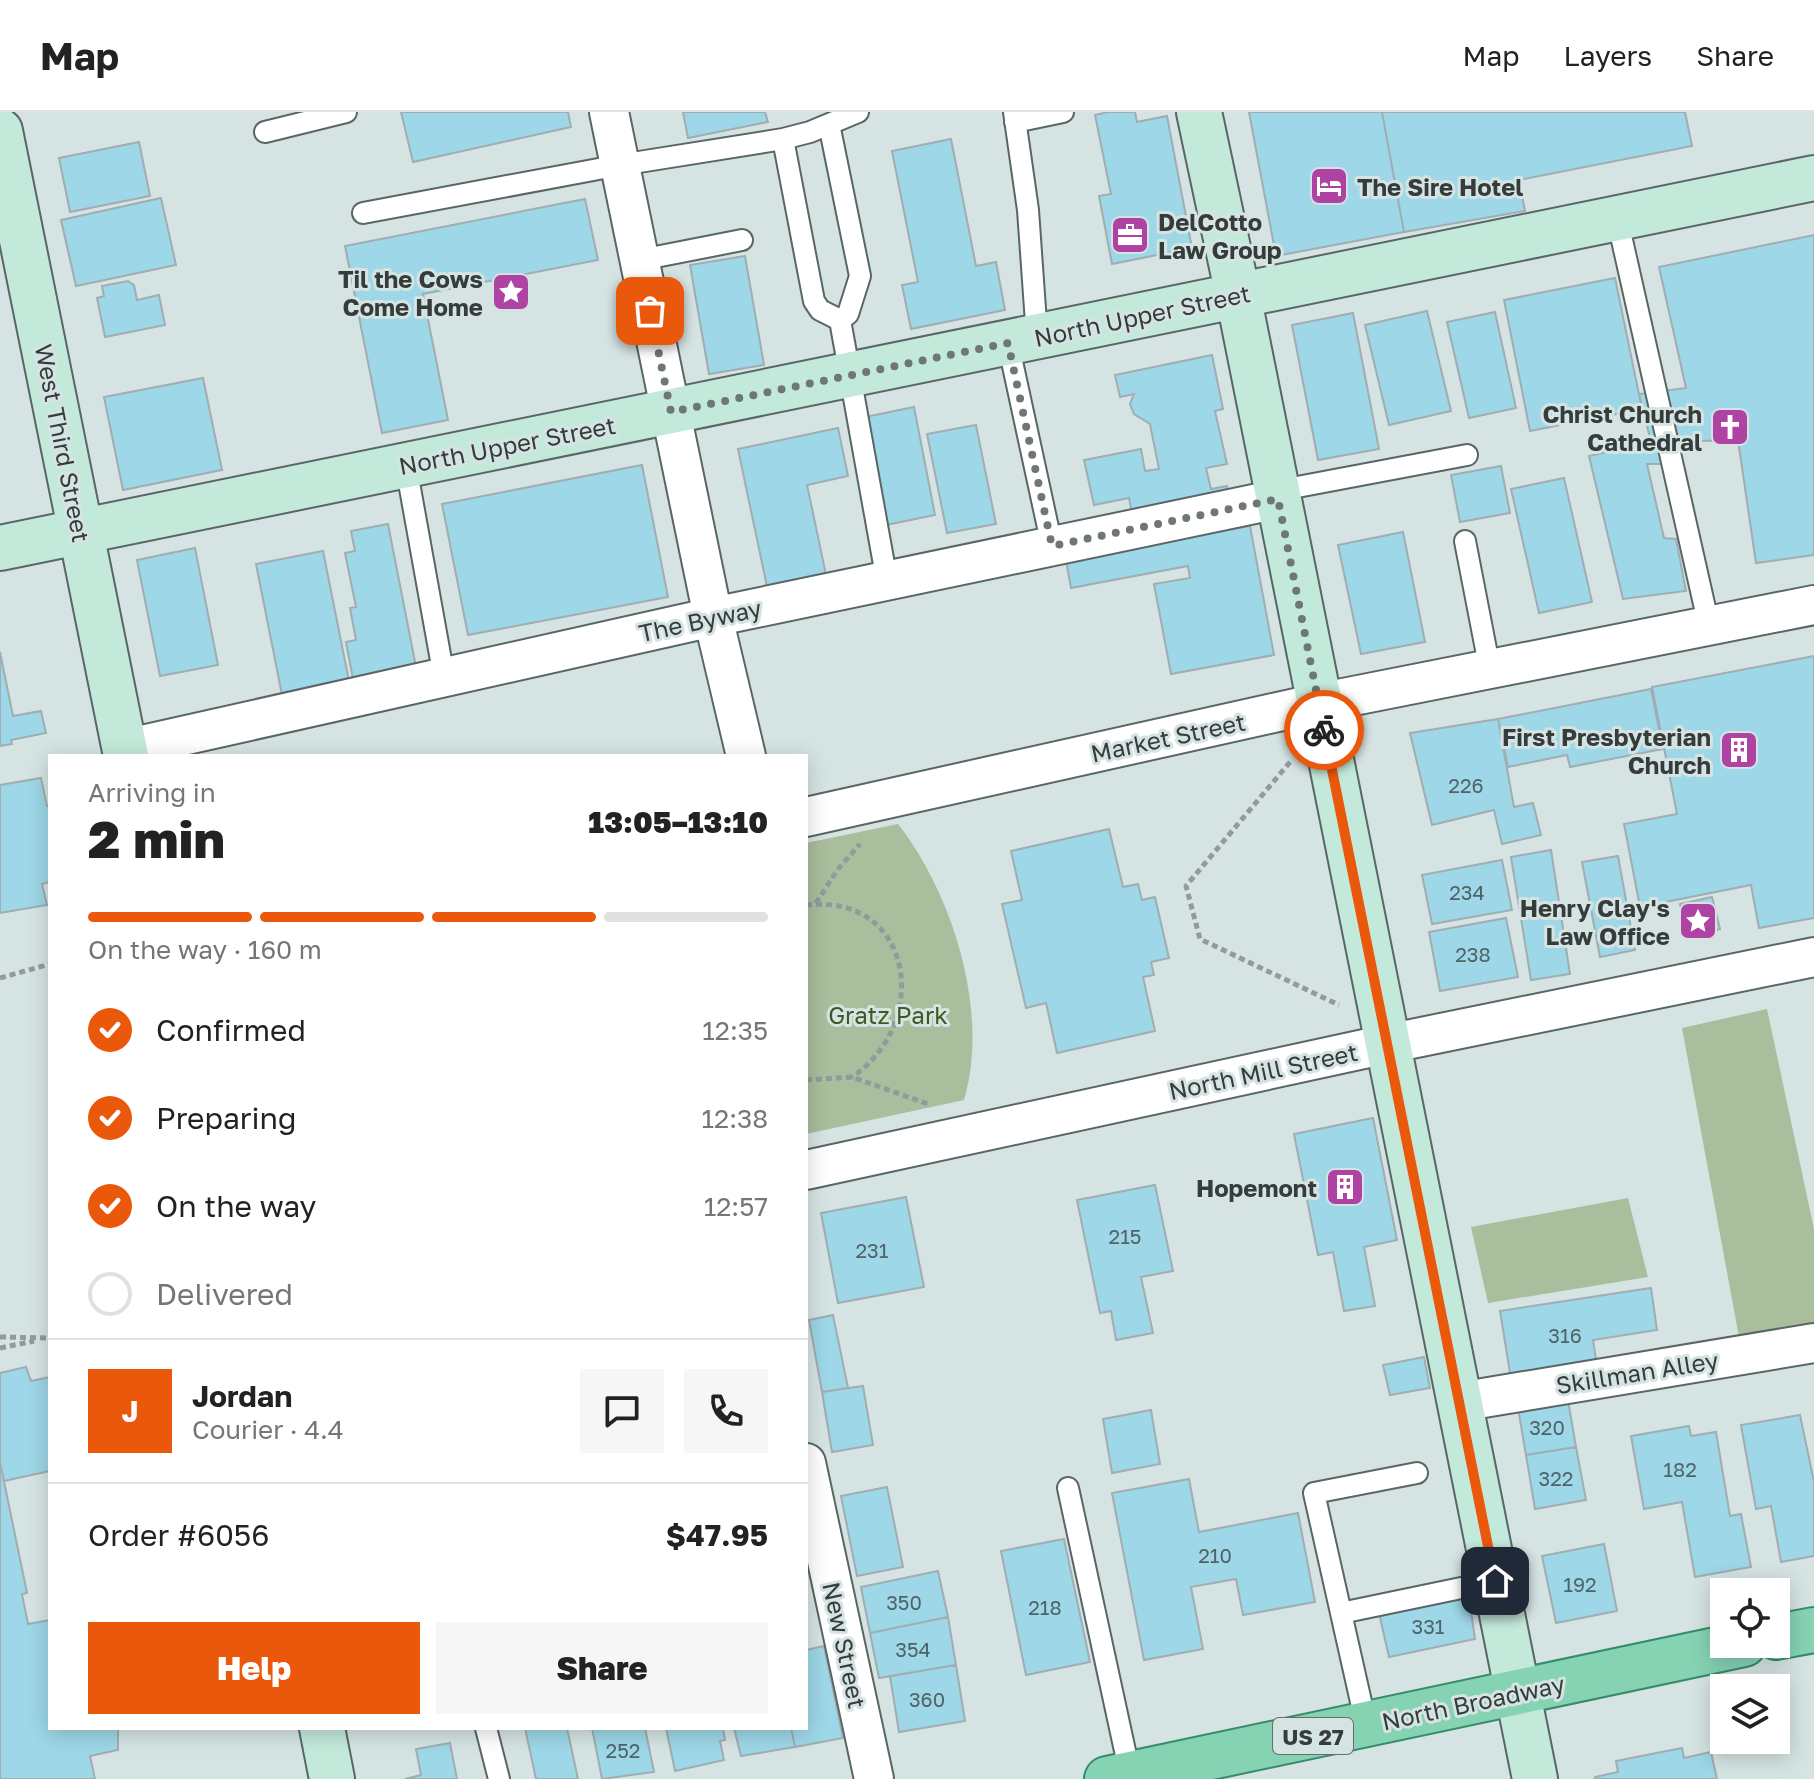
<!DOCTYPE html>
<html lang="en">
<head>
<meta charset="utf-8">
<style>
	body { margin:0; font-family:"Golos Text",sans-serif; background:#f6f6f6; color:#222; height:100vh; display:flex; flex-direction:column; font-size:30px; white-space:nowrap }
	* { box-sizing:border-box; margin:0 }
	p { font-size:26px; color:#767676 }
	.icon { flex:none; width:44px; height:44px; fill:none; stroke:currentColor; stroke-width:2; stroke-linecap:round; stroke-linejoin:round }
	.map { position:relative; flex:1; overflow:hidden }
	.details { position:absolute; left:48px; top:642px; width:760px; height:976px; display:flex; flex-direction:column; background:#fff; border-radius:0px; box-shadow:0 4px 20px #0003 }
	.details>* { flex:none }
	.buttons { position:absolute; left:1710px; top:1466px; display:grid; gap:16px }
	.buttons a { display:grid; place-items:center; width:80px; height:80px; border-radius:0px; background:#fff; box-shadow:0 4px 20px #0003; font-size:40px }
	.pin { position:absolute; display:grid; place-items:center; width:68px; height:68px; color:#fff; margin:-34px; border-radius:16px; box-shadow:0 4px 12px #0006 }
	.courier { position:absolute; display:grid; place-items:center; width:80px; height:80px; margin:-40px; border:6px solid #ea580c; border-radius:50%; background:#fff; color:#222; box-shadow:0 2px 10px #0007 }
	.head em { font-style:normal; font-weight:800 }
	.head div { display:flex; flex-direction:column-reverse }
	.head { display:flex; align-items:center; justify-content:space-between; height:136px; padding:0 40px }
	h1 { font-size:52px; font-weight:800; line-height:60px }
	.bar { display:grid; grid-template-columns:repeat(4,1fr); gap:12px 8px; align-content:center; height:96px; padding:0 40px }
	.bar i { height:10px; border-radius:6px; background:#e0e0e0 }
	.bar .current { background:#ea580c }
	.bar p { grid-column:span 4 }
	.line { display:flex; align-items:center; gap:20px; padding:0 40px; border-top:2px solid #e0e0e0 }
	.line div { flex:1 }
	.round { display:grid; place-items:center; flex:none; width:84px; height:84px; border-radius:0px; background:#f6f6f6 }
	ol { padding:0 40px; list-style:none }
	li { display:flex; align-items:center; gap:24px; height:88px }
	li p { margin-inline-start:auto }
	li .icon { padding:8px; border-radius:50%; background:#ea580c; color:#fff; stroke-width:4 }
	li:last-child { color:#767676 }
	li i { width:44px; height:44px; border:4px solid #e0e0e0; border-radius:50% }
	.button { display:flex; gap:16px; margin-top:auto; padding:16px 40px }
	.button a { flex:1; height:92px; border-radius:0px; background:#ea580c; color:#fff; font-size:32px; font-weight:800; line-height:92px; text-align:center }
	.button a+a { background:#f6f6f6; color:#222 }
	header { display:flex; align-items:center; gap:48px; box-sizing:border-box; height:112px; padding:0 40px; background:#fff; border-bottom:2px solid #e0e0e0 }
	header strong { font-size:38px }
	nav { display:flex; gap:44px; margin-inline-start:auto; font-size:28px }
	.map>svg:first-child { display:block }
	.green { fill:#a9be9c }
	.building { fill:#9dd7e8; stroke:#a0adb1; stroke-width:2 }
	.lines { fill:none; stroke-linecap:round; stroke-linejoin:round }
	.lane-casing { stroke:#596665; stroke-width:24 }
	.street-casing { stroke:#596665; stroke-width:42 }
	.secondary-casing { stroke:#596665; stroke-width:48 }
	.primary-casing { stroke:#368b6a; stroke-width:48 }
	.path { stroke:#909b9b; stroke-width:5; stroke-dasharray:6 4; stroke-linecap:butt }
	.lane { stroke:#fff; stroke-width:20 }
	.street { stroke:#fff; stroke-width:38 }
	.secondary { stroke:#c3e9da; stroke-width:44 }
	.primary { stroke:#86d3b4; stroke-width:44 }
	.done { stroke:#6e7776; stroke-width:8; stroke-dasharray:0 14.4 }
	.route { stroke:#ea580c; stroke-width:10 }
	.labels { text-anchor:middle; dominant-baseline:central; stroke-width:6; stroke-linejoin:round; paint-order:stroke }
	.number-label { font-size:20px; fill:#506367 }
	.shield { fill:#d5e4e3; stroke:#666e6e; stroke-width:2 }
	.shield-label { font-size:22px; font-weight:bold; fill:#363c3c }
	.poi-label { font-size:24px; font-weight:bold; fill:#363c3c; stroke:#d5e4e3; text-anchor:end }
	.street-label { font-size:24px; fill:#363c3c; stroke:#d5e4e3 }
	.park-label { font-size:24px; fill:#3a5b20; stroke:#d5e4e3 }
</style>
</head>
<body>
<header>
<strong>Map</strong>
<nav><a>Map</a><a>Layers</a><a>Share</a></nav>
</header>
<div class="map">
<svg width="1814" height="1667" viewBox="0 0 1814 1667">
	<rect width="100%" height="100%" fill="#d5e4e3"/>
	<!-- green -->
	<path class="green" d="M898,712C953,782 990,901 964,988L806,1022V731Z
		M1767,897L1814,1117V1222L1741,1236L1682,916Z
		M1628,1086L1648,1165L1488,1191L1471,1115Z"/>
	<!-- building -->
	<path class="building" d="M401,0H568L571,15L413,50Z
		M683,0H765L768,10L688,26Z
		M1108,0H1135L1137,10L1167,4L1192,136L1112,152L1099,84L1111,82L1095,3Z
		M1249,0H1382L1404,120L1276,144Z
		M1382,0H1685L1692,34L1519,68L1525,99L1404,120Z
		M951,27L976,154L996,150L1005,198L911,217L902,173L918,170L892,39Z
		M139,30L150,84L70,100L59,46Z
		M161,86L176,153L76,174L61,108Z
		M585,87L598,148L423,182L448,308L382,321L345,134Z
		M1814,123V443L1756,451L1738,328L1659,330L1665,352H1647L1664,426L1676,427L1686,479L1623,487L1589,344L1651,330L1639,282L1686,276L1659,155Z
		M745,144L764,253L709,262L690,153Z
		M1615,166L1642,297L1530,319L1504,188Z
		M128,169L134,173L137,188L159,183L165,213L105,225L97,186L104,184L102,174Z
		M1427,199L1451,299L1389,313L1365,213Z
		M1495,200L1516,296L1469,306L1447,210Z
		M1353,201L1379,337L1318,348L1292,213Z
		M1212,243L1223,297L1215,299L1227,352L1206,356L1211,377L1227,374L1230,387L1133,407L1129,386L1094,393L1084,348L1141,337L1145,359L1159,357L1150,312L1134,302L1130,292L1134,282L1120,285L1115,263Z
		M203,266L222,358L123,378L104,285Z
		M914,295L935,403L886,413L865,305Z
		M976,313L996,412L947,421L927,322Z
		M838,316L848,364L807,373L829,477L770,489L738,337Z
		M642,353L668,485L468,523L442,392Z
		M1501,354L1510,401L1460,410L1451,363Z
		M1564,366L1592,490L1539,501L1511,377Z
		M388,412L417,560L354,572L346,530L356,528L350,496L356,495L345,441L355,439L351,419Z
		M1250,414L1274,543L1171,562L1154,472L1190,466L1188,454L1071,476L1066,448Z
		M1403,420L1425,530L1361,542L1338,433Z
		M195,436L218,553L160,564L137,448Z
		M323,439L351,579L284,593L256,452Z
		M0,540L13,604L41,599L46,621L11,628L12,632L0,634Z
		M1814,544V806L1759,816L1751,773L1640,795L1624,712L1677,702L1652,575Z
		M1651,577L1663,637L1570,655L1567,643L1508,655L1498,607Z
		M1498,607L1514,695L1533,691L1541,723L1502,732L1494,698L1432,713L1410,621Z
		M41,666L47,694H50V770L42,772L47,793L0,801V673Z
		M1109,717L1123,775L1138,772L1142,788L1155,785L1169,846L1151,850L1154,863L1143,865L1155,919L1057,941L1046,891L1026,896L1002,792L1022,788L1011,739Z
		M1551,738L1570,862L1531,868L1511,745Z
		M1618,744L1635,838L1600,845L1582,750Z
		M1502,748L1512,798L1432,812L1422,763Z
		M1712,785L1720,817L1688,825L1680,792Z
		M1506,806L1518,865L1440,879L1429,820Z
		M1373,1006L1397,1128L1364,1135L1375,1194L1344,1199L1333,1140L1318,1143L1294,1022Z
		M1155,1073L1173,1159L1141,1165L1153,1221L1116,1228L1111,1199L1100,1201L1077,1088Z
		M906,1085L924,1175L838,1191L821,1101Z
		M1651,1176L1657,1218L1593,1228L1597,1254L1511,1267L1500,1199Z
		M833,1203L848,1276L822,1280L809,1208Z
		M1424,1245L1430,1276L1390,1283L1383,1253Z
		M26,1255L31,1269L50,1265V1359L4,1369L0,1350V1261Z
		M863,1274L873,1333L832,1340L822,1280Z
		M1568,1288L1576,1335L1526,1343L1518,1296Z
		M1151,1298L1160,1352L1112,1361L1103,1307Z
		M1800,1303L1814,1370V1444L1781,1450L1771,1394L1756,1397L1741,1313Z
		M1689,1314L1691,1324L1716,1320L1730,1404L1741,1402L1751,1455L1695,1465L1682,1390L1644,1397L1631,1324Z
		M1576,1335L1586,1388L1535,1397L1526,1343Z
		M0,1350L27,1481L22,1482L28,1512L50,1508V1616H118V1638L90,1644L95,1667H0Z
		M1189,1367L1199,1420L1298,1401L1315,1490L1243,1503L1236,1467L1191,1475L1203,1537L1144,1548L1112,1381Z
		M887,1375L903,1455L857,1464L841,1384Z
		M1064,1427L1090,1550L1026,1563L1001,1439Z
		M1604,1432L1617,1499L1556,1511L1542,1444Z
		M938,1459L948,1505L870,1521L861,1475Z
		M1469,1485L1475,1527L1389,1545L1379,1501Z
		M948,1505L956,1553L879,1566L870,1521Z
		M824,1534L843,1626L795,1635L791,1616H806V1538Z
		M956,1553L965,1609L899,1620L890,1564Z
		M525,1616H567L578,1667H536Z
		M592,1616H645L654,1660L602,1667Z
		M666,1616H723L725,1628L720,1629L724,1648L675,1659Z
		M734,1616H791L795,1635L741,1644Z
		M450,1631L457,1667H405L421,1663L416,1637Z
		M1682,1636L1684,1646L1711,1640L1717,1667H1595V1665L1618,1660L1616,1649Z"/>
	<g class="lines">
		<!-- lane casing -->
		<g class="lane-casing">
			<path id="lane" d="M1014,0L1028,98L1037,225
				M1015,10L1063,0
				M829,12L860,164L848,202L840,208
				M265,20L346,0
				M783,27L810,20L858,0
				M363,101L620,53L783,27L814,189L820,198L840,208L887,469
				M1617,106L1709,514
				M640,148L742,128
				M1008,231L1052,434
				M406,354L444,565
				M1276,379L1467,343
				M1465,429L1490,558
				M1068,1376L1130,1662
				M1341,1501L1495,1469
				M1366,1612L1314,1381L1417,1361
				M486,1616L499,1667"/>
		</g>
		<!-- street casing -->
		<g class="street-casing">
			<path id="street" d="M609,0L713,505L746,644
				M124,637L713,505L1278,387
				M806,705L1318,591L1814,493
				M806,1058L1387,932L1814,845
				M1459,1290L1814,1231
				M806,1351L874,1667"/>
		</g>
		<!-- secondary casing -->
		<g class="secondary-casing">
			<path id="secondary" d="M1199,0L1238,183L1535,1667
				M0,19L126,644
				M0,436L1814,66
				M322,1616L332,1667"/>
		</g>
		<!-- primary casing -->
		<g class="primary-casing">
			<path id="primary" d="M1776,1525L1814,1518
				M1107,1667L1744,1532"/>
		</g>
		<!-- path -->
		<path class="path" d="M1290,650L1186,774L1200,827L1339,893
			M816,791L838,757L860,732
			M806,793C914,781 932,911 852,965
			M0,866L50,852
			M806,968L852,965L928,992
			M0,1225L50,1226
			M0,1236L34,1229"/>
		<!-- lane -->
		<use href="#lane" class="lane"/>
		<!-- street -->
		<use href="#street" class="street"/>
		<!-- secondary -->
		<use href="#secondary" class="secondary"/>
		<!-- primary -->
		<use href="#primary" class="primary"/>
	</g>
	<g class="lines">
		<!-- done -->
		<path class="done" d="M650,199L671,300L1008,231L1052,434L1278,387L1324,618"/>
		<!-- route -->
		<path class="route" d="M1324,618L1495,1469"/>
	</g>
	<!-- icons -->
	<defs>
		<g id="hotel-square" transform="scale(2)"><rect x="-9" y="-9" width="18" height="18" rx="4" fill="#ae43a4" stroke="#d5e4e3"/><path d="M-6-4.5h1.5V1H6V5H4.5V3h-9V5H-6ZM-4 0a1.8 1.8 0 1 1 3.6 0ZM.5 0V-2.5h3Q6-2.5 6 0Z" fill="#fff"/></g>
		<g id="office-square" transform="scale(2)"><rect x="-9" y="-9" width="18" height="18" rx="4" fill="#ae43a4" stroke="#d5e4e3"/><path d="M-6-3h4V-5.5h4V-3h4V5H-6ZM-1-4.5V-3h2v-1.5ZM-6 0V1H6V0Z" fill="#fff"/></g>
		<g id="sight-square" transform="scale(2)"><rect x="-9" y="-9" width="18" height="18" rx="4" fill="#ae43a4" stroke="#d5e4e3"/><path d="M0-6L1.8-2.2L6-1.7L2.9 1.2L3.7 5.4L0 3.3L-3.7 5.4L-2.9 1.2L-6-1.7L-1.8-2.2Z" fill="#fff"/></g>
		<g id="church-square" transform="scale(2)"><rect x="-9" y="-9" width="18" height="18" rx="4" fill="#ae43a4" stroke="#d5e4e3"/><path d="M-1.2-6h2.4v3.5h3.3v2.4h-3.3V6h-2.4V-.1h-3.3v-2.4h3.3Z" fill="#fff"/></g>
		<g id="building-square" transform="scale(2)"><rect x="-9" y="-9" width="18" height="18" rx="4" fill="#ae43a4" stroke="#d5e4e3"/><path d="M-4-6H4V6H1V3H-1V6H-4ZM-2.5-4.3h1.7v1.8h-1.7ZM.8-4.3h1.7v1.8H.8ZM-2.5-1h1.7V.8h-1.7ZM.8-1h1.7V.8H.8Z" fill="#fff"/></g>
	</defs>
	<g fill-rule="evenodd">
		<use href="#hotel-square" x="1329" y="74"/>
		<use href="#office-square" x="1130" y="123"/>
		<use href="#sight-square" x="511" y="180"/>
		<use href="#church-square" x="1730" y="315"/>
		<use href="#building-square" x="1739" y="638"/>
		<use href="#sight-square" x="1698" y="809"/>
		<use href="#building-square" x="1345" y="1075"/>
	</g>
	<g class="labels">
		<!-- number labels -->
		<g class="number-label">
			<text x="1466" y="673">226</text>
			<text x="1467" y="780">234</text>
			<text x="1473" y="842">238</text>
			<text x="1125" y="1124">215</text>
			<text x="872" y="1138">231</text>
			<text x="1565" y="1223">316</text>
			<text x="1547" y="1315">320</text>
			<text x="1680" y="1357">182</text>
			<text x="1556" y="1366">322</text>
			<text x="1215" y="1443">210</text>
			<text x="1580" y="1472">192</text>
			<text x="904" y="1490">350</text>
			<text x="1045" y="1495">218</text>
			<text x="1428" y="1514">331</text>
			<text x="913" y="1537">354</text>
			<text x="927" y="1587">360</text>
			<text x="623" y="1638">252</text>
		</g>
		<!-- shield labels -->
		<rect class="shield" x="1273" y="1606" width="80" height="36" rx="6"/>
		<g class="shield-label">
			<text x="1313" y="1624">US 27</text>
		</g>
		<!-- poi labels -->
		<g class="poi-label">
			<text x="1357" y="74" text-anchor="start">The Sire Hotel</text>
			<text x="1158" y="109" text-anchor="start">DelCotto<tspan x="1158" dy="28">Law Group</tspan></text>
			<text x="483" y="166">Til the Cows<tspan x="483" dy="28">Come Home</tspan></text>
			<text x="1702" y="301">Christ Church<tspan x="1702" dy="28">Cathedral</tspan></text>
			<text x="1711" y="624">First Presbyterian<tspan x="1711" dy="28">Church</tspan></text>
			<text x="1670" y="795">Henry Clay's<tspan x="1670" dy="28">Law Office</tspan></text>
			<text x="1317" y="1075">Hopemont</text>
		</g>
		<!-- street labels -->
		<g class="street-label">
			<text transform="translate(1142 203) rotate(-12)">North Upper Street</text>
			<text transform="translate(63 331) rotate(79)">West Third Street</text>
			<text transform="translate(507 333) rotate(-11)">North Upper Street</text>
			<text transform="translate(700 508) rotate(-12)">The Byway</text>
			<text transform="translate(1168 625) rotate(-12)">Market Street</text>
			<text transform="translate(1263 959) rotate(-12)">North Mill Street</text>
			<text transform="translate(1637 1260) rotate(-9)">Skillman Alley</text>
			<text transform="translate(845 1533) rotate(78)">New Street</text>
			<text transform="translate(1473 1590) rotate(-12)">North Broadway</text>
		</g>
		<!-- park labels -->
		<g class="park-label">
			<text x="888" y="902">Gratz Park</text>
		</g>
	</g>
</svg>
<div class="buttons">
<a><svg class="icon" aria-label="locate" viewBox="0 0 24 24"><circle cx="12" cy="12" r="6"/><path d="M12 2v4M12 18v4M2 12h4M18 12h4"/></svg></a>
<a><svg class="icon" aria-label="layers" viewBox="0 0 24 24"><path d="M12 4l9 5-9 5-9-5zM3 14l9 5 9-5"/></svg></a>
</div>
<div class="pin" style="left:650px;top:199px;background:#ea580c"><svg class="icon" aria-label="bag" viewBox="0 0 24 24"><path d="M5 8h14l-1 12H6zM9 8a3 3 0 0 1 6 0"/></svg></div>
<div class="pin" style="left:1495px;top:1469px;background:#1f2937"><svg class="icon" aria-label="home" viewBox="0 0 24 24"><path d="M3 11l9-7 9 7M6 9v11h12V9"/></svg></div>
<div class="courier" style="left:1324px;top:618px"><svg class="icon" aria-label="bike" viewBox="0 0 24 24"><circle cx="6" cy="16" r="4"/><circle cx="18" cy="16" r="4"/><path d="M6 16l4-8h5l3 8M10 8l3 8H6M13 5h3"/></svg></div>
<section class="details">
<div class="head"><div><h1>2 min</h1><p>Arriving in</p></div><em>13:05–13:10</em></div>
<div class="bar"><i class="current"></i><i class="current"></i><i class="current"></i><i></i><p>On the way · 160 m</p></div>
<ol>
<li><svg class="icon" aria-label="check" viewBox="0 0 24 24"><path d="M5 12l5 5 9-10"/></svg>Confirmed<p>12:35</p></li>
<li><svg class="icon" aria-label="check" viewBox="0 0 24 24"><path d="M5 12l5 5 9-10"/></svg>Preparing<p>12:38</p></li>
<li><svg class="icon" aria-label="check" viewBox="0 0 24 24"><path d="M5 12l5 5 9-10"/></svg>On the way<p>12:57</p></li>
<li><i></i>Delivered</li>
</ol>
<div class="line" style="height:144px"><b class="round" style="background:#ea580c;color:#fff">J</b><div><b>Jordan</b><p>Courier · 4.4</p></div><a class="round"><svg class="icon" aria-label="chat" viewBox="0 0 24 24"><path d="M4 5h16v11H9l-5 4z"/></svg></a><a class="round"><svg class="icon" aria-label="phone" viewBox="0 0 24 24"><path d="M5 4h4l2 5-3 2q2 4 5 5l2-3 5 2v4C11 20 4 13 5 4z"/></svg></a></div>
<div class="line" style="height:104px"><div>Order #6056</div><b>$47.95</b></div>
<div class="button"><a>Help</a><a>Share</a></div>
</section>
</div>
</body>
</html>
